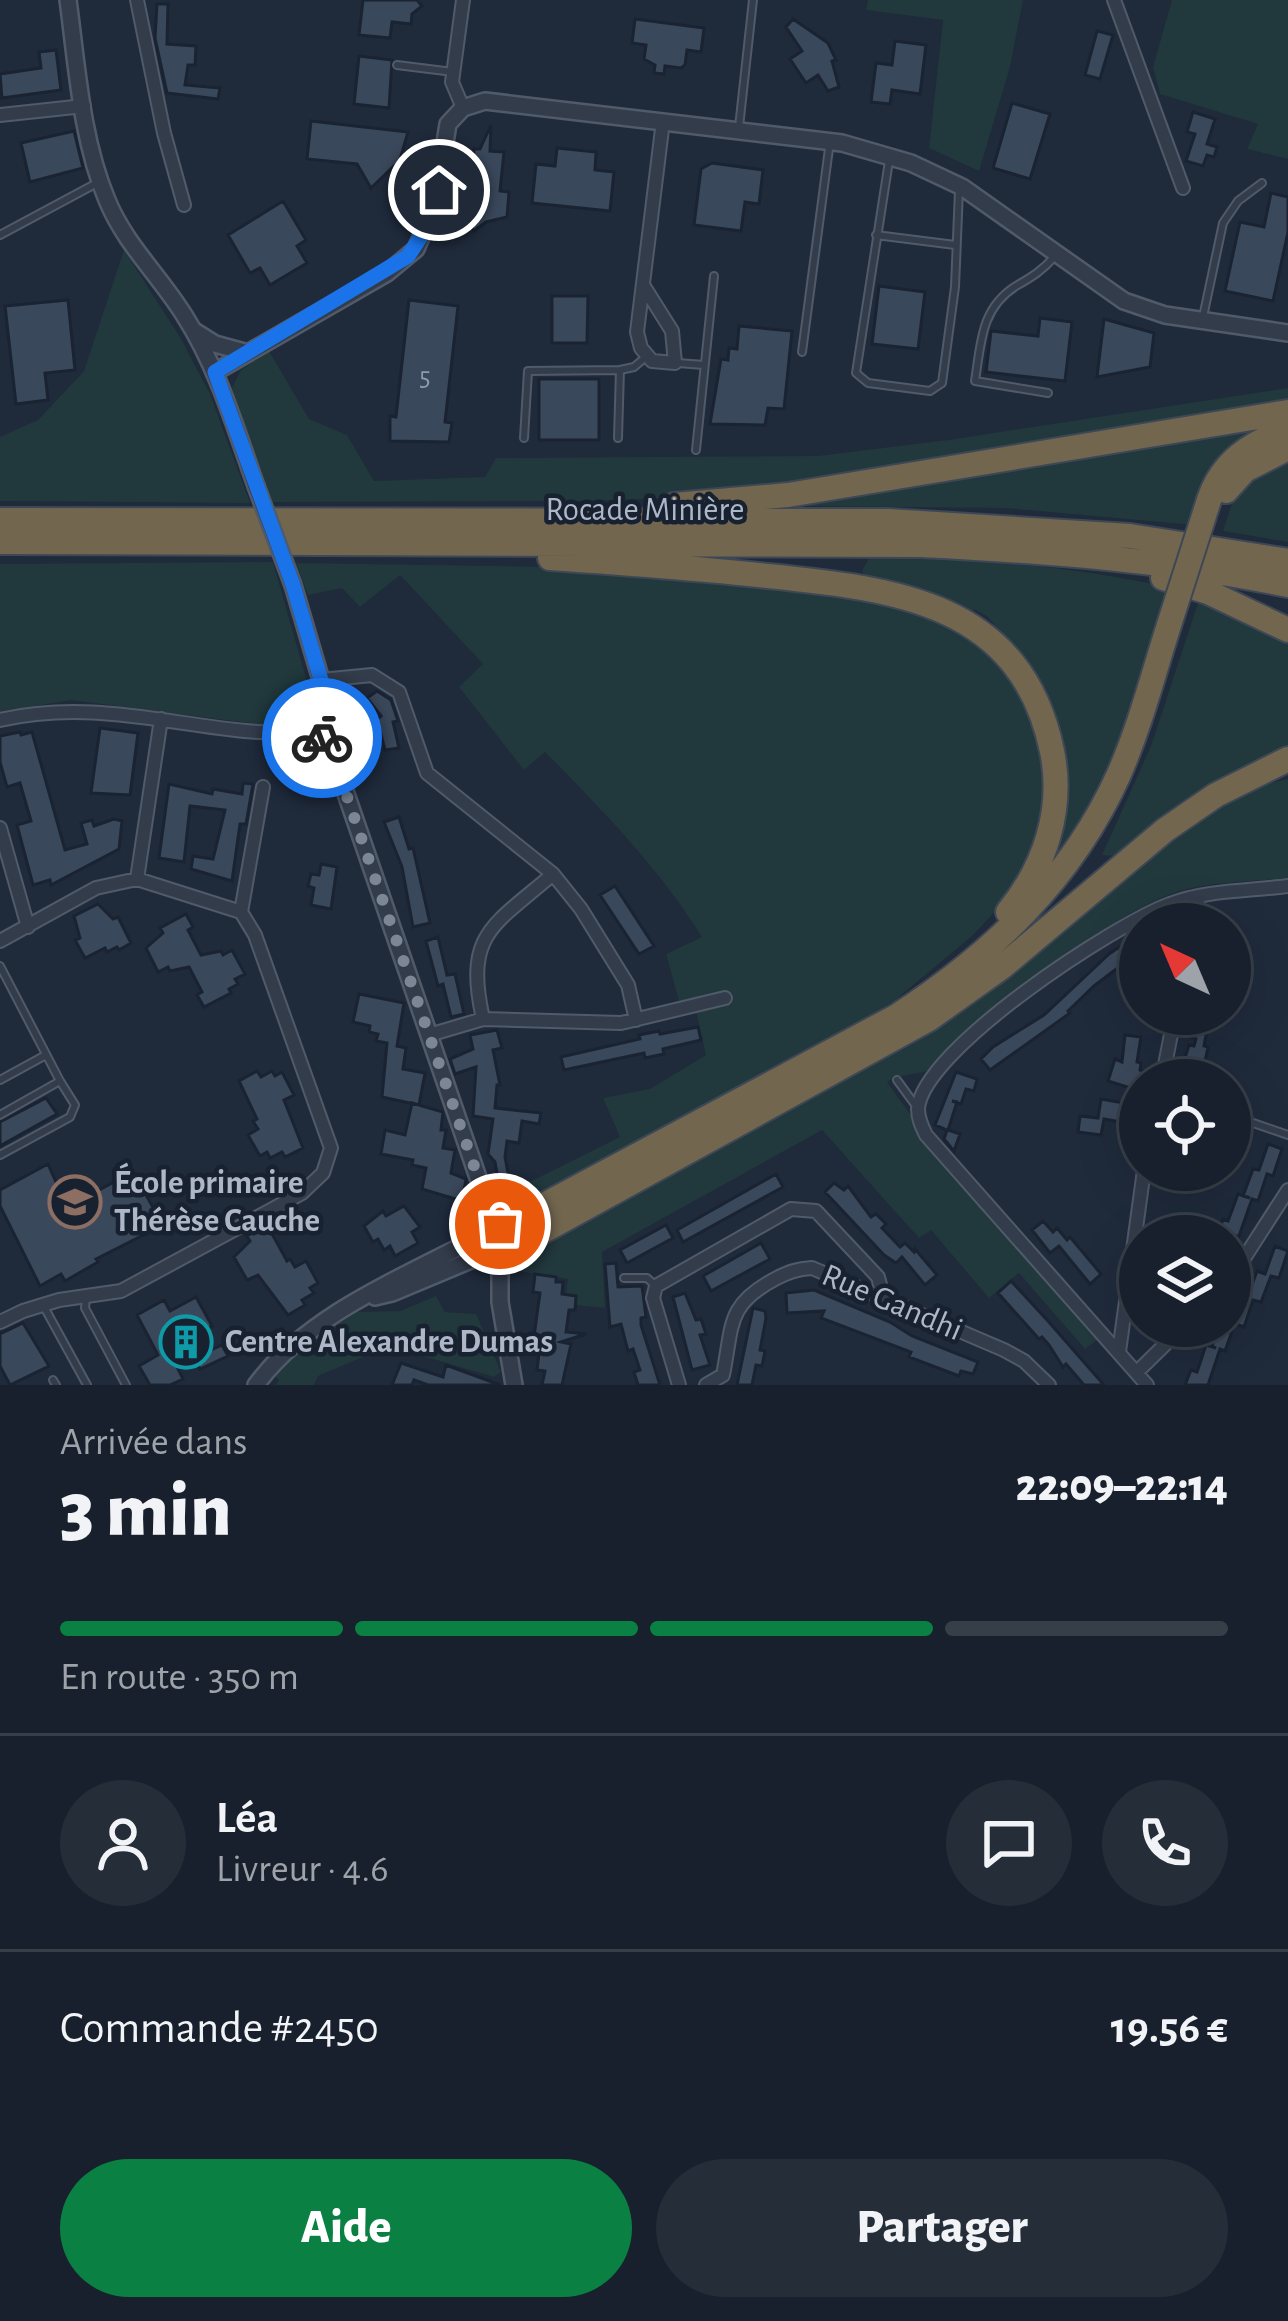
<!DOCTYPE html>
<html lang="fr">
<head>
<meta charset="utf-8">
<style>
	body { margin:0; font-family:"Alegreya Sans",sans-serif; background:#242d38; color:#f1f3f6; height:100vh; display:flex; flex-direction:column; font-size:45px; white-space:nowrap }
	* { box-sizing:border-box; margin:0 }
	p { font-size:39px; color:#9ea3a9 }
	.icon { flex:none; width:66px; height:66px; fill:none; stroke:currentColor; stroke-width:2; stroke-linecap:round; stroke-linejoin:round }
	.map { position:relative; height:1385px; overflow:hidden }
	.panel { display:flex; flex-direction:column; background:#17202c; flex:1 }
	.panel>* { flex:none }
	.needle { width:78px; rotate:316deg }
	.tools { position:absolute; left:1119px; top:903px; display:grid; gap:24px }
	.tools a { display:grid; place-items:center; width:132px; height:132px; border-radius:50%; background:#17202c; box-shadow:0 12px 48px #0002,0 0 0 3px #363e48; font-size:60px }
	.pin { position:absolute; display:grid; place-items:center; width:102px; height:102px; color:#fff; margin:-51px; border:6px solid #fff; border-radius:50%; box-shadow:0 3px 12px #0007 }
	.courier { position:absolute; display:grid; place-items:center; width:120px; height:120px; margin:-60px; border:9px solid #1a73e8; border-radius:50%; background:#fff; color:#222; box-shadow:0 3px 15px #0007 }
	.summary em { font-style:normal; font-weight:800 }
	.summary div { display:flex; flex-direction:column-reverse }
	.summary { display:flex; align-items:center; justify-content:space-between; height:204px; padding:0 60px }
	h1 { font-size:78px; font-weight:800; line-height:90px }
	.bar { display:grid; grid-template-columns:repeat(4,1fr); gap:18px 12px; align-content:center; height:144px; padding:0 60px }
	.bar i { height:15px; border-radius:9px; background:#363e48 }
	.bar .current { background:#0b8043 }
	.bar p { grid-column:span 4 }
	.line { display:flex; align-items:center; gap:30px; padding:0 60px; border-top:3px solid #363e48 }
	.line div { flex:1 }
	.round { display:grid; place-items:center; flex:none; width:126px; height:126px; border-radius:63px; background:#242d38 }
	.action { display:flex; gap:24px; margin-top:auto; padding:24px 60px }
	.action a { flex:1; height:138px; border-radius:72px; background:#0b8043; color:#fff; font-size:48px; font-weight:800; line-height:138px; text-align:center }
	.action a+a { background:#242d38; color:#f1f3f6 }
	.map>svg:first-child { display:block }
	.green { fill:#21383c }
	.building { fill:#3a485b; stroke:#1a2332; stroke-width:3 }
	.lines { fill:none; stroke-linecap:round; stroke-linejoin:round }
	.service-casing { stroke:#505a69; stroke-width:10 }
	.minor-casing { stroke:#505a69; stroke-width:16 }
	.tertiary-casing { stroke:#505a69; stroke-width:20 }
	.motorway-casing { stroke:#3d4756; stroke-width:28 }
	.service { stroke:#333c4b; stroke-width:6 }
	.minor { stroke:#333c4b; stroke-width:12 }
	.tertiary { stroke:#333c4b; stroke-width:15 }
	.motorway { stroke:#72664f; stroke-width:24 }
	.tertiary-bridge-casing { stroke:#505a69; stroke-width:20; stroke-linecap:butt }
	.motorway-bridge-casing { stroke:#3d4756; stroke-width:28; stroke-linecap:butt }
	.tertiary-bridge { stroke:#333c4b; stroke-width:15 }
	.motorway-bridge { stroke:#72664f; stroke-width:24 }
	.done { stroke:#7b8697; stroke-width:12; stroke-dasharray:0 21.6 }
	.route { stroke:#1a73e8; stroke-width:15 }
	.labels { text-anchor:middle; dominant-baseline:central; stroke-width:9; stroke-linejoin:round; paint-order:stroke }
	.number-label { font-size:27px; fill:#909bad }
	.street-label { font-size:33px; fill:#adb7c8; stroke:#182130 }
	.poi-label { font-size:33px; font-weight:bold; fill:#adb7c8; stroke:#182130; text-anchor:start }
</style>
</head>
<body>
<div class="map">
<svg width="1288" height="1385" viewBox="0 0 1288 1385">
	<rect width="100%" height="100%" fill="#1f2a3b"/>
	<!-- green -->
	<path class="green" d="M868,0H1023L1010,67L979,171L929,148L943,20L866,10Z
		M1172,0H1288V159L1247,149L1258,124L1160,94L1153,67Z
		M124,250L180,337L210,394L250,503L0,501V437L38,420L84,371Z
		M269,351L309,419L347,435L374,481L485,477L496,458L818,456L948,440L1288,388V409L707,496L594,501L272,502L232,388L241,370Z
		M1259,426L1261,431L1194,525L1006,508L791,506Z
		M1288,455V542L1223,531L1238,485Z
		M870,556C973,559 1075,565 1175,589L1117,768L1066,843L1056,851L1058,814L1021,659L988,617L976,610H959L867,582L862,571Z
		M273,562L311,696L309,706L298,721L272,726L71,700L0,712V564Z
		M296,563L551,567L860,590L947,617L1000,663L1035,719L1048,787L1035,852L1006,900L971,937L894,1001L851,1028L525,1205L514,1204L498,1191L518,1188L620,1137L603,1098L650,1089L706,1055L694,1002L680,1005L666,954L702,937C658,867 603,811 545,752L524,770L459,687L483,664L400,575L360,607L342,588L308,595Z
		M1200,597L1288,639V752L1115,856L1102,855L1151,746Z
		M1288,779V878C1253,882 1211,881 1177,892C1110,914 978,1016 930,1070C914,1076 901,1073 887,1082L913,1118L919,1134L1097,1340L1085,1349L1019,1273L989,1298L931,1230L919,1238L822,1130L602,1252L605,1308L575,1305L576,1296L566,1294L568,1279L518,1271L523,1259L541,1246L893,1051L903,1050C945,1024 988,998 1025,964C1103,895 1181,800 1288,779Z
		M436,1296L445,1312L476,1314L501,1372L494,1377L389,1346L318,1376L314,1385H276L279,1380L273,1374L307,1342L358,1312L400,1311Z"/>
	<!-- building -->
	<path class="building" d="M363,0H417L422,6L412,14L411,24L392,22L390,38L359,35Z
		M157,4H168L167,44L196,46L195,65H188L185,85L220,88L218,99L167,93L155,38Z
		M635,19L704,28L701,52L687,50L685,65L681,68L665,66L664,74L654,73L655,65L644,59L646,45L632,43Z
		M793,19L828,43L836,60L832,61L839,87L828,91L818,75L806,83L790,59L802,51L786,27Z
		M1097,31L1113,35L1100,79L1085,75Z
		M895,41L926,45L920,94L892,90L890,104L871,102L876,63L892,65Z
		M56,50L61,90L2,98L0,74L41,68L39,52Z
		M359,56L392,60L389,108L354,104Z
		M1012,103L1050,114L1030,179L993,168Z
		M1193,112L1215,119L1207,144L1217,147L1214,157L1207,155L1203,166L1186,161L1195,134L1187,132Z
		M311,121L408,132L401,156L407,159L400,170L394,166L371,188L357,164L307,159Z
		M491,125L490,151L504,152L500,191L509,192L507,217L486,222L474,231L466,221L473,211L471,186L474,149H480Z
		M74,131L83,168L30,182L21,143Z
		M557,148L596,152L595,170L614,172L610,211L532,203L536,164L555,166Z
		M712,163L763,170L759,204L745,202L741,231L694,225L701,169Z
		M1271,193L1288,197V232L1273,301L1225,291L1240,222L1264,227Z
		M283,201L306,240L297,246L307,263L270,285L260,268L250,273L228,235Z
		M879,286L925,292L918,349L872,344Z
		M552,296H588L587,343H552Z
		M68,300L75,370L45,373L48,400L16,404L5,306Z
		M409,300L458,306L445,422L452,423L449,442L390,441V416L396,417Z
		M1040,318L1072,322L1065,381L986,372L991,331L1038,336Z
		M1104,319L1154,333L1150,367L1097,377Z
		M739,326L792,331L784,409L768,408L765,425L710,424L721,359L728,360L729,348L737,349Z
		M539,379H599V440H539Z
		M377,691L391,700L398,721L393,722L399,748L385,750L377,719L381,716L367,698Z
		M100,728L138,733L130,795L91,793Z
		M20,732L21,735L32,732L65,850L87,844L81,823L92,820L94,826L114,819L122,821L119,849L51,885L50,880L33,885L17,825L31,821L20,783L7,787L0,762V736Z
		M243,783L253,784L246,824H240L232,881L191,869L193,856L213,859L225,810L190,806L184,862L159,858L169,784L212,794L213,789L242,794Z
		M399,817L409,849L413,848L430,923L413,927L402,867L384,822Z
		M321,864L337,867L331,909L311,905L314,888L308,886L311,874L319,875Z
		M615,886L654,946L639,954L600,895Z
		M98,904L113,919L118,917L131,943L119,950L117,947L107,952L105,948L85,958L75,940L80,938L74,916Z
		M186,914L193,927L188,930L201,955L221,951L223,955L232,950L245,974L235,979L238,984L229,989L231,993L204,1007L197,995L202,992L189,967L170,971L168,967L158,972L146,948L163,933L160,928Z
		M438,937L447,975L455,974L464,1014L451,1017L443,984L438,986L426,941Z
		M1133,938L1140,951L1094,986L1068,1011L1070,1013L990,1070L981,1059L993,1047L1044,1015L1109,954Z
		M359,994L404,1003L397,1046L406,1048L403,1069L425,1073L419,1105L382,1097L387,1043L376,1041L378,1034L369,1032L370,1026L353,1022Z
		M1198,1014H1210L1204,1046L1208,1047L1201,1080H1173L1177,1065L1182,1067L1189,1045L1194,1046L1196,1039L1191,1037Z
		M698,1027L701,1040L663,1049L664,1054L645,1058L644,1053L564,1070L561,1057L640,1039L639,1035L659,1031L660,1034Z
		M497,1030L502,1048L493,1050L500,1085H497L495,1108L541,1113L539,1124L522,1121L519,1143L507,1141L505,1157L509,1178L498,1179L495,1162L488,1154L493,1119L473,1116L476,1067L455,1074L450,1059L473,1049L470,1035Z
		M1125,1035L1141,1037L1137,1062L1141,1063L1140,1070L1152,1075V1080H1140V1091L1108,1081L1115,1059L1122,1062Z
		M257,1071L261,1077L272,1071L275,1076L282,1072L294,1095L284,1100L303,1148L285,1157L282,1152L270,1158L267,1152L260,1156L248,1135L258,1129L253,1121L257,1119L239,1081Z
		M956,1072L977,1079L974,1091L966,1089L961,1104L952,1101L957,1102L948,1130L960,1134L954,1151L944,1139L947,1130L935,1125Z
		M46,1098L57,1114L0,1146V1122Z
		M1101,1099L1124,1103L1121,1122L1104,1119L1101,1135L1078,1132L1080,1116L1098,1118Z
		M412,1103L443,1112L441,1130H446L443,1148L455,1150L451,1173L466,1179L462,1201L422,1189L426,1168L412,1165L413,1160L381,1154L385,1130L405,1135Z
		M1268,1144L1282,1149L1273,1176L1267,1174L1258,1201L1252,1199L1239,1236H1217L1223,1219L1228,1221L1238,1194L1250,1198L1243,1196L1253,1169L1259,1170Z
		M48,1164L67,1207L133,1172L163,1225L96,1259L98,1262L65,1281L61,1274L40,1286L0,1206V1190Z
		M776,1174L783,1187L683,1242L677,1230Z
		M834,1183L844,1190L848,1186L871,1217L876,1214L886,1224L882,1228L900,1247L905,1243L914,1252L915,1249L937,1275L925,1285L902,1257L896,1263L884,1255L825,1192Z
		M404,1206L420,1227L412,1232L418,1243L395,1256L390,1246L384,1250L378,1239L373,1242L364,1226L383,1211L386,1216Z
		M1043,1221L1053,1232L1057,1228L1067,1240L1070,1237L1101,1274L1090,1284L1059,1246L1050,1253L1032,1230Z
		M666,1225L673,1238L627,1263L620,1250Z
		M264,1226L270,1230L287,1261L290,1259L295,1267L306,1261L318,1283L310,1288L314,1293L302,1300L305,1305L288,1315L258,1275L247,1280L234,1257L250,1241L247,1236Z
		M761,1243L770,1259L711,1291L703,1276Z
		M1275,1246L1288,1251L1279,1278L1271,1276L1261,1302L1253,1300L1244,1327L1230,1322L1239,1295L1247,1298L1257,1271L1265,1274Z
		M616,1263L618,1287L642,1286L646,1317L641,1318V1325L660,1385H638L634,1372L640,1370L633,1349L628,1351L621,1324L610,1327L605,1264Z
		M535,1274L556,1277V1282H563L562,1294L576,1296L575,1310H569L566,1332L586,1334L561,1342L571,1344L562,1385H542L545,1371L537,1370L541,1337L534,1336L540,1293L533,1292Z
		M1011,1281L1048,1321L1104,1385H1084L1066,1364L1063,1367L1049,1345L1042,1337L1039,1339L998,1293Z
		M814,1290L890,1322L912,1336L978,1362L973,1374L961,1371L959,1376L909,1357L911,1352L821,1318L824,1311L787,1313L786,1293Z
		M685,1293L696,1320L701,1319L706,1334L700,1335L710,1365L692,1370L673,1297Z
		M196,1297L212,1326L203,1331L213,1349L222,1345L228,1356L200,1369L194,1358L177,1367L183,1379L170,1385H150L139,1366L158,1355L137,1315L164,1300L170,1311Z
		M753,1308L765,1311L766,1318L760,1350L765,1351L762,1366L756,1365L752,1385H737Z
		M23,1323L49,1366L10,1385L0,1366V1334Z
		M1219,1326H1234L1225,1351L1220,1349L1208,1385H1185L1191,1370L1197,1372L1206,1345L1216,1348L1212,1346Z
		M401,1363L443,1377L446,1365L500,1385H428L414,1380L412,1385H392Z"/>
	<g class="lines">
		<!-- service casing -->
		<g class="service-casing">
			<path id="service" d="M397,65L453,72
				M739,127L753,0
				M889,161L856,373L868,383L930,391L942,383L955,287L959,190
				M0,235L97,183
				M876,235L955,245
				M1203,317L1223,223L1238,201L1262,183
				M802,352L830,141
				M678,363L704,365
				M1048,393L975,381C981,342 981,308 1016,286C1032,277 1043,270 1055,256
				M524,438L528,371L620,370L634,367L647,356
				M618,438L620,370
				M696,450L714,276
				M0,966L60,1081L0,1115
				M0,1080L44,1056
				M897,1080L916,1106
				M1230,1124L1233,1116L1288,1135
				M0,1155L70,1117L75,1105L60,1081
				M1212,1175L1214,1170
				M624,1278H647L656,1286
				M86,1298L85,1308L126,1385
				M43,1305L87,1385
				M53,1380L56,1385"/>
		</g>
		<!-- minor casing -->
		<g class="minor-casing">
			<path id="minor" d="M137,0L164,133L184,205
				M463,0L452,82L463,108
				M1114,0L1183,188
				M0,115L84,106
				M643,285L672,331L675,363L652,361L641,348L637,332L663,121
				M321,680L372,675L399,692L427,773L553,874L581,909L628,985L636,1020
				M0,720C115,694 207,741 319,732
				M0,828L28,927
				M137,879L161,719
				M241,912L263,787
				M1193,924L1199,897
				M0,941L96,888L137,879L241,912
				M483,1019C464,933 493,926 553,874
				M429,1035L483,1019L621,1023L725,998
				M1162,1080L1175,1014
				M1230,1280L1288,1190
				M0,1322L23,1311L59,1300L121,1291L302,1193L323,1173L331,1148L255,935L241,912
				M1119,1352L1144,1170
				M1137,1372L1184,1326
				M679,1385L653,1298L656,1286L791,1209L816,1211L878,1277L884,1300
				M706,1385L723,1375C733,1325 726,1305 775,1279C788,1272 797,1269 812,1268L1004,1350L1024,1361L1049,1385
				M1147,1385L926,1135C922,1127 918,1119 918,1109C922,1050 1115,924 1170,904C1205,890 1250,891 1288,886"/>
		</g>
		<!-- tertiary casing -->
		<g class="tertiary-casing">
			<path id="tertiary" d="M68,0C77,66 81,138 107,200C125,244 159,275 184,315C218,368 235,427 256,486
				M196,332L215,344L248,353
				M215,372L387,273L416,249L435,205L448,124L463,108L485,101L842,143L911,163L962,187L1124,301L1165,315L1288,333
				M293,585L321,680L319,732L332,753L494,1224
				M500,1261V1302L514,1385
				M375,1297L392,1293L483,1255
				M256,1385C307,1315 403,1277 479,1237L494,1224"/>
		</g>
		<!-- motorway casing -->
		<g class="motorway-casing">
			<path id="motorway" d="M1226,491L1245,470L1288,448
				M1209,500C1222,461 1251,443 1288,429
				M674,505L788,495L1288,412
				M0,520L888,521L1130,536L1288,561
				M0,542L921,545C1045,551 1166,560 1288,585
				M550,558C623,563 696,568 768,576C895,589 1021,602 1052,751C1064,809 1045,867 1008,912
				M1163,578L1208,592L1288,630
				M505,1226L897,1016C992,954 1072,879 1119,774C1140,726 1153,675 1169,625
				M516,1246L929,1019L1002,967L1165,830L1216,795L1288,759"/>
		</g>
		<!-- service -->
		<use href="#service" class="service"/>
		<!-- minor -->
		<use href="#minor" class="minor"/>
		<!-- tertiary -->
		<use href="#tertiary" class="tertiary"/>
		<!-- motorway -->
		<use href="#motorway" class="motorway"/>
		<!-- tertiary-bridge casing -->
		<g class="tertiary-bridge-casing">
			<path id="tertiary-bridge" d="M256,486L293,585"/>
		</g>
		<!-- motorway-bridge casing -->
		<g class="motorway-bridge-casing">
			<path id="motorway-bridge" d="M1169,625L1209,500"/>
		</g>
		<!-- tertiary-bridge -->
		<use href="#tertiary-bridge" class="tertiary-bridge"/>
		<!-- motorway-bridge -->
		<use href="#motorway-bridge" class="motorway-bridge"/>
	</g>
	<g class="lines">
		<!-- done -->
		<path class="done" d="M322,738L342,782L494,1224H500"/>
		<!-- route -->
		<path class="route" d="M322,738L319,732L321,680L293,585L215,372L408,256L430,223L439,190"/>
	</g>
	<!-- icons -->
	<defs>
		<g id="school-ring" transform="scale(2.7)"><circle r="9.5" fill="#182130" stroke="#8d6e63" stroke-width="1.5"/><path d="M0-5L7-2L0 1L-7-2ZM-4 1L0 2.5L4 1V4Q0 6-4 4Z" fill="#8d6e63"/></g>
		<g id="building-ring" transform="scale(2.7)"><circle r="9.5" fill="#182130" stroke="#0f9aa8" stroke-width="1.5"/><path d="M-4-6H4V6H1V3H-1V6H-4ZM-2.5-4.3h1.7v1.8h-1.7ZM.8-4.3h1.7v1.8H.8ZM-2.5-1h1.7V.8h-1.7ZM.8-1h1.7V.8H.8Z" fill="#0f9aa8"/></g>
	</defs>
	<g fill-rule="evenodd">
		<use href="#school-ring" x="75" y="1202"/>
		<use href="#building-ring" x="186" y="1342"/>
	</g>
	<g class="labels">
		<!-- number labels -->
		<g class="number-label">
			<text x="425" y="376">5</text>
		</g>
		<!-- street labels -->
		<g class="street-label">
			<text x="645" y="510">Rocade Minière</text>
			<text transform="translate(892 1303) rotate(23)">Rue Gandhi</text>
		</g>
		<!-- poi labels -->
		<g class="poi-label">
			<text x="114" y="1183">École primaire<tspan x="114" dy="38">Thérèse Cauche</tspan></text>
			<text x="225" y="1342">Centre Alexandre Dumas</text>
		</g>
	</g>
</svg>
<div class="tools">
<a><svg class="needle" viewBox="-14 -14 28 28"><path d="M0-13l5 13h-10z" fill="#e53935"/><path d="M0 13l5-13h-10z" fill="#9ea3a9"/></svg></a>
<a><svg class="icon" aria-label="locate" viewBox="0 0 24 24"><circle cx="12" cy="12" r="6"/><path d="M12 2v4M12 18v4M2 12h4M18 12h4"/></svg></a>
<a><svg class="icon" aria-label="layers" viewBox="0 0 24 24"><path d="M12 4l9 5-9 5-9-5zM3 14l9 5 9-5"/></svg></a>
</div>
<div class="pin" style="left:500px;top:1224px;background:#ea580c"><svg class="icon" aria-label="bag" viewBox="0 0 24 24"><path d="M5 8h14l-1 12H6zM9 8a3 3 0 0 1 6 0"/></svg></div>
<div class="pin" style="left:439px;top:190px;background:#1f2937"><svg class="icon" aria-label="home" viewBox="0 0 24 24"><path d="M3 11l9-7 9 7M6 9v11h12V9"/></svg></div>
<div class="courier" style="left:322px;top:738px"><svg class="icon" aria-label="bike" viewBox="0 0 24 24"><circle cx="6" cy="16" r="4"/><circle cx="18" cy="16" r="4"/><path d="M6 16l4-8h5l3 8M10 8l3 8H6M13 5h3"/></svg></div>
</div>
<section class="panel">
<div class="summary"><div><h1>3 min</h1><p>Arrivée dans</p></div><em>22:09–22:14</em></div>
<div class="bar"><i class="current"></i><i class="current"></i><i class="current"></i><i></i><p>En route · 350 m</p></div>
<div class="line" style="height:216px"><a class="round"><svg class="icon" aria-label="person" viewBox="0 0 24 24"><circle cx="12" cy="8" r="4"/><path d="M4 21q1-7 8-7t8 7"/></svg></a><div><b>Léa</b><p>Livreur · 4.6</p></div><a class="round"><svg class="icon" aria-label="chat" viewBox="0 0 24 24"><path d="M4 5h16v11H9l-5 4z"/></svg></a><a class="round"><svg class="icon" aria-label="phone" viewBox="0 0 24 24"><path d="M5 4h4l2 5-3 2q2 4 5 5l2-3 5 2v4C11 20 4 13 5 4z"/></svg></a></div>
<div class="line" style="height:156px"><div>Commande #2450</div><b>19.56 €</b></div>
<div class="action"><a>Aide</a><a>Partager</a></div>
</section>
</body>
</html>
